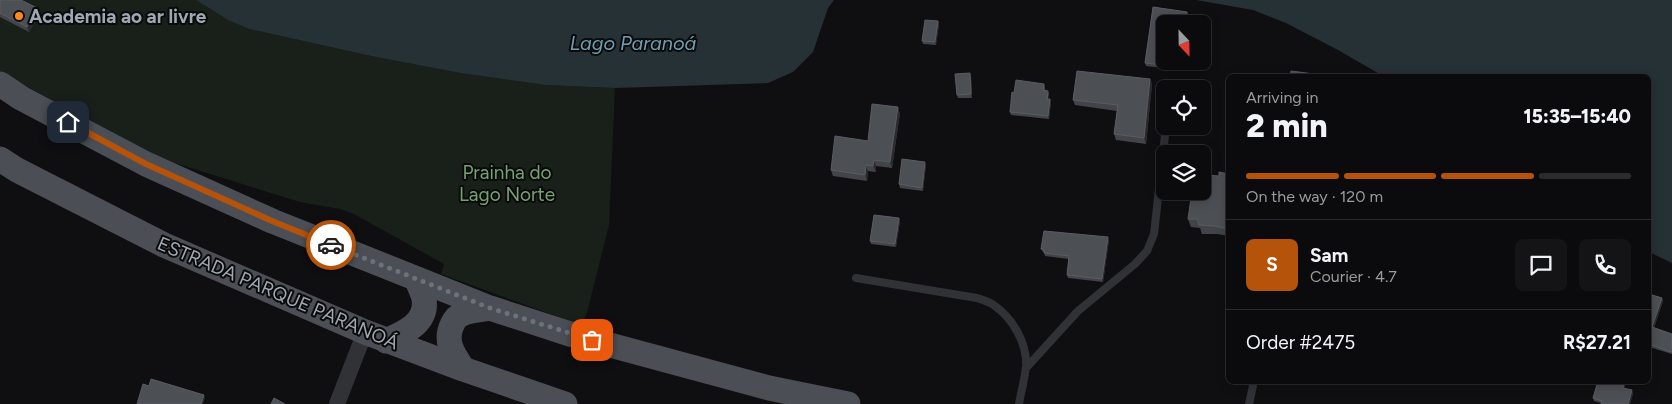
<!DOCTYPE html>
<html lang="en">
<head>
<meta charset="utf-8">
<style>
	body { margin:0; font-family:Figtree,sans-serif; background:#141416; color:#f1f3f6; height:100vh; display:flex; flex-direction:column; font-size:19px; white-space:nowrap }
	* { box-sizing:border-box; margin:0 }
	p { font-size:16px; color:#9a9b9d }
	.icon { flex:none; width:28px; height:28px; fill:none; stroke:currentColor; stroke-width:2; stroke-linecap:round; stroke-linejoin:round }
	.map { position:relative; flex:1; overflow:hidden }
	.side { position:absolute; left:1226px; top:74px; width:425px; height:310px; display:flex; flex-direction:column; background:#0b0b0d; border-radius:8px; box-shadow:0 2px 12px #0003,0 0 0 1px #2b2b2e }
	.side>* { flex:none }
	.needle { width:32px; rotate:158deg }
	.controls { position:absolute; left:1156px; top:15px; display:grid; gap:10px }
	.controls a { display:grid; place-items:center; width:55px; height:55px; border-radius:8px; background:#0b0b0d; box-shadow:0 2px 12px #0003,0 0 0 1px #2b2b2e; font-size:25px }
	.pin { position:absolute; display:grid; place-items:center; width:42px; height:42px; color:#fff; margin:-21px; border-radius:10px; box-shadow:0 2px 8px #0006 }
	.courier { position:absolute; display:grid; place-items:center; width:50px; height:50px; margin:-25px; border:4px solid #b45309; border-radius:50%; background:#fff; color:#222; box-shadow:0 1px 6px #0007 }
	.headline em { font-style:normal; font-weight:800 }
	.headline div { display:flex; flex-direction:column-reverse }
	.headline { display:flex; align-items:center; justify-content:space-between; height:85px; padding:0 20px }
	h1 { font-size:32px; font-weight:800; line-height:38px }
	.bar { display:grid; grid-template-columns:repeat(4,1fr); gap:8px 5px; align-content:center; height:60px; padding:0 20px }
	.bar i { height:6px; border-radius:4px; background:#2b2b2e }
	.bar .current { background:#b45309 }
	.bar p { grid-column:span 4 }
	.line { display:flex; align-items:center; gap:12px; padding:0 20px; border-top:1px solid #2b2b2e }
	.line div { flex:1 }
	.round { display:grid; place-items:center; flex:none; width:52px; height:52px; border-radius:8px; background:#141416 }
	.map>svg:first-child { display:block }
	.green { fill:#192019 }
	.water { fill:#253135 }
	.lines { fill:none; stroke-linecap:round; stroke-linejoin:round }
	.lane { stroke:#303236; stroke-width:8 }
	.street { stroke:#303236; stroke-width:16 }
	.primary { stroke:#4b4f55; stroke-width:25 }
	.wall { fill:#424449 }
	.shaded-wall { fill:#292b2e }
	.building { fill:#4c4f54; stroke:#595d63 }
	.done { stroke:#6c727a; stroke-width:5; stroke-dasharray:0 9 }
	.route { stroke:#b45309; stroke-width:6 }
	.poi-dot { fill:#ff8918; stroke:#0a0a0b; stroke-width:2 }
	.labels { text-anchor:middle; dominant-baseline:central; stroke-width:4; stroke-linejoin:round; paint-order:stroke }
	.poi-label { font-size:19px; font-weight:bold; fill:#9ea8b3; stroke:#0a0a0b; text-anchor:start }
	.park-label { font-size:19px; fill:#78a173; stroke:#0a0a0b }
	.street-label { font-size:19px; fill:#9ea8b3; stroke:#0a0a0b }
	.water-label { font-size:20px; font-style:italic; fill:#709fb3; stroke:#0a0a0b }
</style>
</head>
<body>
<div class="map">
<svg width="1672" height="404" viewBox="0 0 1672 404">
	<rect width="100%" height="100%" fill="#0f0f11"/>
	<!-- green -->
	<path class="green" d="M0,0H196L228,20L249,29L371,56L460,73L545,85L615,88L609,225L587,313L581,325L441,274L444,264L354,214L340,209L300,202L175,163L147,151L72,111L0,72Z"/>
	<!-- water -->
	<path class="water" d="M196,0H834L828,8L813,52L793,72L768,83L615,88L545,85L460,73L371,56L249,29L228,20Z
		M1196,0H1672V263L1649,252V76H1383L1338,50L1286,23L1253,10Z"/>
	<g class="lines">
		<!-- lane -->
		<path class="lane" d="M856,278L977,298C983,300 990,302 995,306C1013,319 1027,343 1026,366C1025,378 1021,392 1019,404
			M1026,368L1078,311L1135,264L1147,251L1154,234L1166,126
			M1249,404L1254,381"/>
		<!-- street -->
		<path class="street" d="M337,404L365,332"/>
		<!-- primary -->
		<path class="primary" d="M0,84L21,98L146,164L272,221L490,308L573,335L769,388L848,404
			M0,159L17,170L164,245L365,332L463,369L565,404
			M386,341C404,333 428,323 424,299C423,293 419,286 417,280
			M463,369C454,355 444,342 452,325C454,320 457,316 462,314C470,310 481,310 490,308"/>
	</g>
	<!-- wall -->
	<path class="wall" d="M0,0L39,14L29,32L0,17Z
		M1153,7L1187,12L1188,15L1187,24H1165V61H1182L1181,70L1146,66L1145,63Z
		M938,21L939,24L936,45L923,44L922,41Z
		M971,76L972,98H958L957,95Z
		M1150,79L1152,84L1146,144L1116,140L1114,134L1117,111L1075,105L1073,100Z
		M1044,84L1045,87V90L1048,91L1049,94L1048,99H1050L1051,102L1049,119L1011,115L1010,112L1014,93Z
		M900,113L892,168L876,166V172L868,171L867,181L833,176L831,170L868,141Z
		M926,165L923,191L900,188L899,184Z
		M1229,174V236L1217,234H1202L1200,228L1191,227L1188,219Z
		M899,218L900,221L896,247L871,244L870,241Z
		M1109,240L1103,282L1068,278L1067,275L1069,259L1045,256L1044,252H1043L1041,249Z
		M1649,294L1662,298L1663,301L1654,328L1672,334V354L1649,347Z
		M1598,381H1626L1624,388L1633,393L1630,404H1601V403L1594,401L1593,398Z"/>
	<!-- shaded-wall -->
	<path class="shaded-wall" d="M37,8L39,14L29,32L27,27Z
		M1187,12L1188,15L1187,24H1186Z
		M938,21L939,24L936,45L935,42Z
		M1181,61H1182L1181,70L1180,67Z
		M970,73L971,76L972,98L971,94Z
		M1150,79L1152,84L1146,144L1144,138Z
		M1050,99L1051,102L1049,119L1048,116Z
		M898,107L900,113L892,168L890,162Z
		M874,160L876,166V172L873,166Z
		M925,162L926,165L923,191L922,188Z
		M866,165L868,171L867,181L865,175Z
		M899,218L900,221L896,247L895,244Z
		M1108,237L1109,240L1103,282L1102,279Z
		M1662,298L1663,301L1653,330L1652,327Z
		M1624,381H1626L1624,391L1623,388Z
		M1632,390L1633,393L1630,404H1628Z
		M204,395L205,398L203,404H201Z"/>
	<!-- building -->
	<path class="building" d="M0,0H21L37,8L27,27L0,13Z
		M1153,7L1187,12L1186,24H1165V61H1181L1180,67L1145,63Z
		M925,20L938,21L935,42L922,41Z
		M1077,71L1150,79L1144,138L1114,134L1118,105L1073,100Z
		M1291,71L1314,74L1313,76H1290Z
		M970,73L971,94L957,95L955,74Z
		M1016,80L1044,84L1043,90L1048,91L1047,99H1050L1048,116L1010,112L1012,92L1014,93Z
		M872,104L898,107L890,162L874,160L873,166L866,165L865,175L831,170L835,136L868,141Z
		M902,159L925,162L922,188L899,184Z
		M1219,172L1229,174V229L1214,226L1199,225L1197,219H1188L1192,191H1202V179L1206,175L1219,176Z
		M874,215L899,218L895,244L870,241Z
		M1044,231L1108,237L1102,279L1067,275L1069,256L1044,253V249H1041Z
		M1649,294L1662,298L1652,327L1672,334L1671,352L1649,344Z
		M151,379L204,395L201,404H137L143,384L149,386Z
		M1598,381H1624L1623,388L1632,390L1628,404H1601L1602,401L1593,398Z
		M274,398L285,404H271Z"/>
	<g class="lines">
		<!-- done -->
		<path class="done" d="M331,245L490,308L592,340"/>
		<!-- route -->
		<path class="route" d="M68,122L146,164L272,221L331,245"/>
	</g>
	<!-- markers -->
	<circle class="poi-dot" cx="19" cy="16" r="5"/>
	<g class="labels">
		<!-- poi labels -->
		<g class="poi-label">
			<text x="29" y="16">Academia ao ar livre</text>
		</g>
		<!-- park labels -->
		<g class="park-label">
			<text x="507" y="172">Prainha do<tspan x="507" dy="22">Lago Norte</tspan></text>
		</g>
		<!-- street labels -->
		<g class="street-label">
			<text transform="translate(278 293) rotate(23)">ESTRADA PARQUE PARANOÁ</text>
		</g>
		<!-- water labels -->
		<g class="water-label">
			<text x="633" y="43">Lago Paranoá</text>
		</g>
	</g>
</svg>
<div class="controls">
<a><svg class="needle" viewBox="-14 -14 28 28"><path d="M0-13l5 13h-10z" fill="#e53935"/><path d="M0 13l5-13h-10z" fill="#9a9b9d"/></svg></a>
<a><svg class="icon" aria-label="locate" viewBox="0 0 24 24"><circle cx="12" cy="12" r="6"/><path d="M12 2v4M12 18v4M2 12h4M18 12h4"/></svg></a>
<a><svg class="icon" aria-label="layers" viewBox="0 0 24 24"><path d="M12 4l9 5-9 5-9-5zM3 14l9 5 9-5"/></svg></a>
</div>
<div class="pin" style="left:592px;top:340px;background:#ea580c"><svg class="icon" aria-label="bag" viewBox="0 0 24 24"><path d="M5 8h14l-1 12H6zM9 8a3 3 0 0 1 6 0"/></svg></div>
<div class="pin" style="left:68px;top:122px;background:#1f2937"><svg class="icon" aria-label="home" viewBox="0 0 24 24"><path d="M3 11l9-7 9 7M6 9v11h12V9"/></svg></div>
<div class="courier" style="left:331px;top:245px"><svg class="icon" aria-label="car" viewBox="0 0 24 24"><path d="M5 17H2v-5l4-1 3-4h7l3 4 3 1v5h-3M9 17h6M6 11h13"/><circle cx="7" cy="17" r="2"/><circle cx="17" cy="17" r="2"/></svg></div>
<section class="side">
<div class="headline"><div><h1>2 min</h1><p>Arriving in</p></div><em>15:35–15:40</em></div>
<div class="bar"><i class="current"></i><i class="current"></i><i class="current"></i><i></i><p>On the way · 120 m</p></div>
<div class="line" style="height:90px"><b class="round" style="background:#b45309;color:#fff">S</b><div><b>Sam</b><p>Courier · 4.7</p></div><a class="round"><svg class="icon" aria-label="chat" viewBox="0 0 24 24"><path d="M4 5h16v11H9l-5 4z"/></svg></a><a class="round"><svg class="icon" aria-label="phone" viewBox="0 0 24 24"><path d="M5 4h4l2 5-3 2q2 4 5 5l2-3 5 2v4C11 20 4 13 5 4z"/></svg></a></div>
<div class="line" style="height:65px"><div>Order #2475</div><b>R$27.21</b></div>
</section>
</div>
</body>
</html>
